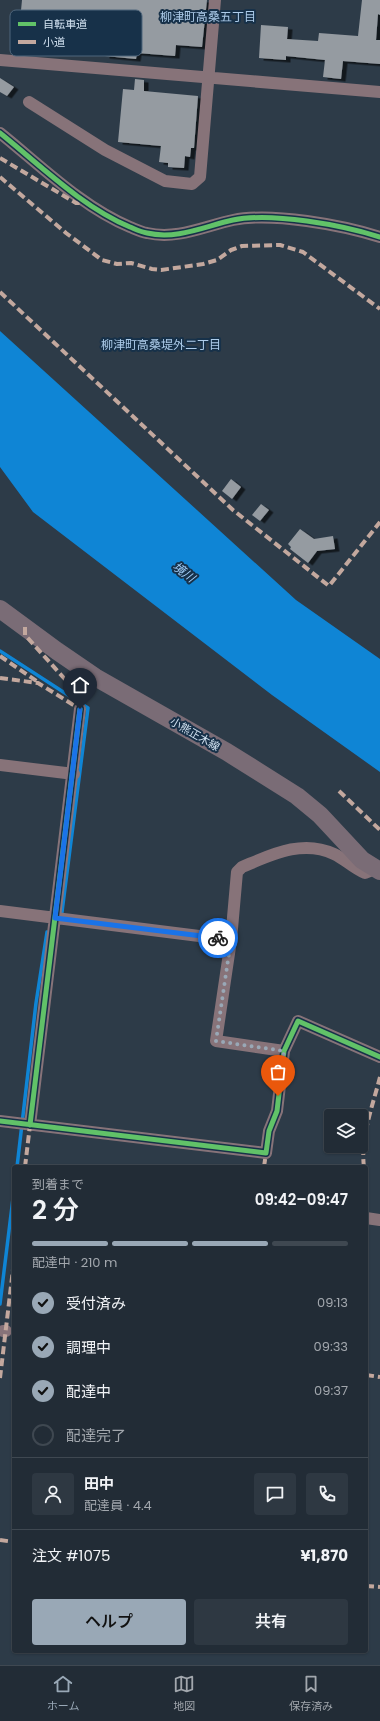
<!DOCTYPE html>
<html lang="ja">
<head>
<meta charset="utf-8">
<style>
	body { margin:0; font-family:Poppins,"Noto Sans JP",sans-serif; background:#2e3842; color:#f1f3f6; height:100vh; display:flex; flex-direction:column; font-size:15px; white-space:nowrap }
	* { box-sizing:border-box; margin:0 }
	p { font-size:13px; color:#a2a7ad }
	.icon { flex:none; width:22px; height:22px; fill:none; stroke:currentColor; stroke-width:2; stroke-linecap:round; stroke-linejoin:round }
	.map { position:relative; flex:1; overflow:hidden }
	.details { position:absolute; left:12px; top:1165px; width:356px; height:488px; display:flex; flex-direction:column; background:#222c36; border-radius:4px; box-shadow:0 1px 3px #0004,0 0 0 1px #3f4851 }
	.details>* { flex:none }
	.tools { position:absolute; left:324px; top:1109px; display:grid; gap:8px }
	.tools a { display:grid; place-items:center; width:44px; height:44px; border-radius:4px; background:#222c36; box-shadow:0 1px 3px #0004,0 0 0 1px #3f4851; font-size:20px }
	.pin { position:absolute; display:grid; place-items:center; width:34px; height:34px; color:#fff; margin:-41px -17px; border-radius:50% 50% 50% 0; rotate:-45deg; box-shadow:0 0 4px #0007 }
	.pin .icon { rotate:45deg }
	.courier { position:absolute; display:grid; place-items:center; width:40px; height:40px; margin:-20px; border:3px solid #1a73e8; border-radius:50%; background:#fff; color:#222; box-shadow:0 1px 5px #0007 }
	.head em { font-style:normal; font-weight:600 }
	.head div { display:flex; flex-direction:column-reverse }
	.head { display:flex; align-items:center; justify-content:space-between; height:68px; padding:0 20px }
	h1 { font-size:26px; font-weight:600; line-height:30px }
	.bar { display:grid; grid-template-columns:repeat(4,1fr); gap:6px 4px; align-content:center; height:48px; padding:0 20px }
	.bar i { height:5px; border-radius:3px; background:#3f4851 }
	.bar .active { background:#99a8b6 }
	.bar p { grid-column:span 4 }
	.line { display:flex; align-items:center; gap:10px; padding:0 20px; border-top:1px solid #3f4851 }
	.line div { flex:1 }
	.round { display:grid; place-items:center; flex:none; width:42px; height:42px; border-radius:4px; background:#2e3842 }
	ol { padding:0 20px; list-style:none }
	li { display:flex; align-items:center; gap:12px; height:44px }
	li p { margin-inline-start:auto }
	li .icon { padding:4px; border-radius:50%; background:#99a8b6; color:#111; stroke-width:4 }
	li:last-child { color:#a2a7ad }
	li i { width:22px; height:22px; border:2px solid #3f4851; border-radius:50% }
	.primary-button { display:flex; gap:8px; margin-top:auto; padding:8px 20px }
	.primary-button a { flex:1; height:46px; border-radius:4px; background:#99a8b6; color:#111; font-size:16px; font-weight:600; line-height:46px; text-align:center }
	.primary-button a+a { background:#2e3842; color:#f1f3f6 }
	.menu { display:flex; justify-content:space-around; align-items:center; height:56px; border-top:1px solid #3f4851; background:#222c36; font-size:11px; color:#a2a7ad }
	.menu a { display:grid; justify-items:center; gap:2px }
	.menu .active { color:#99a8b6 }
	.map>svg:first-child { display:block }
	.water { fill:#0f85d5 }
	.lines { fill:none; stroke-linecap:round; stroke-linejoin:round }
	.stream { stroke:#0f85d5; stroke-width:3.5 }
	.building { fill:#959ba1; filter:url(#shadow) }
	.street { stroke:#877379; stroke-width:12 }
	.secondary { stroke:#7a6c76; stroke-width:18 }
	.quiet { stroke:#c3a89e; stroke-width:4; stroke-dasharray:8 4; stroke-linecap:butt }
	.cycleway-casing { stroke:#173149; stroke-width:8 }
	.cycleway { stroke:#61c268; stroke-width:5 }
	.done { stroke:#99a8b6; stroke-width:4; stroke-dasharray:0 7.2 }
	.route { stroke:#1a73e8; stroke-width:5 }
	.labels { text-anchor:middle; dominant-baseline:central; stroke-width:4; stroke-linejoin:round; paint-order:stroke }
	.street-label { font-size:11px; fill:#d3e3f2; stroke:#173149 }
	.neighbourhood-label { font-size:12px; fill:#adccea; stroke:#173149 }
	.water-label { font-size:12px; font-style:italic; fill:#a5d2fd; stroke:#173149 }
	.key { fill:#173149; stroke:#4f667c; stroke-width:1 }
	.key-label { font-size:11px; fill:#d3e3f2 }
</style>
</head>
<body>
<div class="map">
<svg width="380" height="1665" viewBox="0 0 380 1665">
	<defs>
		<filter id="shadow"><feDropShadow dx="4.5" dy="2.5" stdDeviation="0" flood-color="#0009"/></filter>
	</defs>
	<rect width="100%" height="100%" fill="#2d3b48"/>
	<!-- water -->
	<path class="water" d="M0,331L296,600L380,659V772L272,695L33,512L0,467Z"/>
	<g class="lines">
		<!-- stream -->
		<path class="stream" d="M0,651L88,708L62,912
			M17,1167L36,1003L47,932
			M0,1304L14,1190"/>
	</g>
	<!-- building -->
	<path class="building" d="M22,0H207L202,47L176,45L175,56L137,53L136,59L105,56V50L18,42Z
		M362,0H380V15L378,14L376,40H380V64L343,61L341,79L323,77L325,60L286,56V60L259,58L261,25L288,27L287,39L318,41L319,33L358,36Z
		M0,78L14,87L7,96L0,92Z
		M135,79L144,80V91L198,96L194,148H191L190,157L185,156L184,168L168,167V163L159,162L161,146L118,142L123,89L134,90Z
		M231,479L241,487L232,499L222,491Z
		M261,504L269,510L260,521L252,515Z
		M300,529L314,539L333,536L335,549L317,551L308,563L290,549L291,547L288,544Z"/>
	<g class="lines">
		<!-- street -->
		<path class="street" d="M0,60L380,92
			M29,102L105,150L165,181L192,184L200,177L215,0
			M0,133C40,165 82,207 130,227C135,229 141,232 147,233C177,240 205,226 233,220C272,212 342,225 380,237
			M0,765L74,774
			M0,911L231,940
			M284,1051L216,1041L231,940L237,872L242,867C271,855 302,839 334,854C345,859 353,868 365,873L375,869
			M0,1121L266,1153L269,1131L277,1111L284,1051L298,1021L380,1057
			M30,1125L80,709
			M366,1218L380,1220
			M3,1331H6"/>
		<!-- secondary -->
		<path class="secondary" d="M0,609L57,651L95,677L227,752L297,796L320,815L362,860L380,871"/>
		<!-- quiet -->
		<path class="quiet" d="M0,158L76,203H84
			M0,177L66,233L102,260L117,264L131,263L152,269L161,270L203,264L217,260L231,250L242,246L280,245L303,252L380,309
			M0,292L233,510L329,586L380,522
			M25,627V635L82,698L80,709
			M0,656L38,682
			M0,678L38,683L80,709
			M339,791L380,830
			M25,1167L30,1125
			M264,1167L266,1153
			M364,1167C360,1138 373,1105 380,1077
			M366,1375L380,1377
			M0,1378L14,1261
			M0,1540L14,1542
			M366,1586L380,1587"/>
		<!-- cycleway casing -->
		<g class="cycleway-casing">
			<path id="cycleway" d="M0,133C40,165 82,207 130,227C135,229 141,232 147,233C177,240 205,226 233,220C272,212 342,225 380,237
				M0,1121L266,1153L269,1131L277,1111L284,1051L298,1021L380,1057
				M30,1125L80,709"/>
		</g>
		<!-- cycleway -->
		<use href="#cycleway" class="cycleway"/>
	</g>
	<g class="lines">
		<!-- done -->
		<path class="done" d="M218,938L231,940L216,1041L284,1051L278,1096"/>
		<!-- route -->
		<path class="route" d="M80,709L55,918L218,938"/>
	</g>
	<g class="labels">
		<!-- street labels -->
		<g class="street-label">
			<text transform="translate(195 734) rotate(30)">小熊正木線</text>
		</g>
		<!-- neighbourhood labels -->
		<g class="neighbourhood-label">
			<text x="208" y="16">柳津町高桑五丁目</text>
			<text x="161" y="344">柳津町高桑堤外二丁目</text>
		</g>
		<!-- water labels -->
		<g class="water-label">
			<text transform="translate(184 572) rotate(37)">境川</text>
		</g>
	</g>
	<!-- legend -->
	<rect x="10" y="10" width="132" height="46" rx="6" class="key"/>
	<rect x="18" y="22" width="18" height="4" fill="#61c268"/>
	<rect x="18" y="40" width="18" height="4" fill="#c3a89e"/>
	<g class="key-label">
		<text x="43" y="28">自転車道</text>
		<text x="43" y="46">小道</text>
	</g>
</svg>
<div class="tools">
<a><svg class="icon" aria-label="layers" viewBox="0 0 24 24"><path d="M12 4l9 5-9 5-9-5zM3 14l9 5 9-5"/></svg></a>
</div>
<div class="pin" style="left:278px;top:1096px;background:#ea580c"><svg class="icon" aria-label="bag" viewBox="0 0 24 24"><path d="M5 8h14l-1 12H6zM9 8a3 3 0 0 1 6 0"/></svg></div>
<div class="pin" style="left:80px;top:709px;background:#1f2937"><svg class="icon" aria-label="home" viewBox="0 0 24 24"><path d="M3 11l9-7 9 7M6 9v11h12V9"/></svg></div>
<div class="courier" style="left:218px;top:938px"><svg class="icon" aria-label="bike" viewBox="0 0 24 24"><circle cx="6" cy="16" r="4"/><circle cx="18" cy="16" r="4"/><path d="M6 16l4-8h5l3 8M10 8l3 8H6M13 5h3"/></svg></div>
<section class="details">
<div class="head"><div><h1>2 分</h1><p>到着まで</p></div><em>09:42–09:47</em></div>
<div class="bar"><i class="active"></i><i class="active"></i><i class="active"></i><i></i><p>配達中 · 210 m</p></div>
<ol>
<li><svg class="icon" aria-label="check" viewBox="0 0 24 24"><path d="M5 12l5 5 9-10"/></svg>受付済み<p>09:13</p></li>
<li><svg class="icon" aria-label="check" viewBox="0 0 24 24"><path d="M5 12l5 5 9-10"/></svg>調理中<p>09:33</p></li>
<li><svg class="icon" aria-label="check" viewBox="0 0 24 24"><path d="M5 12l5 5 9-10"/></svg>配達中<p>09:37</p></li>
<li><i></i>配達完了</li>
</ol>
<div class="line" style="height:72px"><a class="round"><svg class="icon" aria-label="person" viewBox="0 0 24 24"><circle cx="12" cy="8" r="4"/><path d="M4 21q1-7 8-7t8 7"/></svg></a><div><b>田中</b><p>配達員 · 4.4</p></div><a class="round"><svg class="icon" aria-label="chat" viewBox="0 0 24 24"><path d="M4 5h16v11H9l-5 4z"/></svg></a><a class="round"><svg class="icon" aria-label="phone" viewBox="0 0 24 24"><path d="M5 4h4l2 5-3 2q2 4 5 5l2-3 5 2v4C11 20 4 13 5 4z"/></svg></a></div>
<div class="line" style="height:52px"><div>注文 #1075</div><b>¥1,870</b></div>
<div class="primary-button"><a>ヘルプ</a><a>共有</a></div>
</section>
</div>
<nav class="menu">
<a class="active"><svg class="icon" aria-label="home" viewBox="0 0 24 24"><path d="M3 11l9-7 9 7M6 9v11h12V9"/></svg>ホーム</a>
<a><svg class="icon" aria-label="map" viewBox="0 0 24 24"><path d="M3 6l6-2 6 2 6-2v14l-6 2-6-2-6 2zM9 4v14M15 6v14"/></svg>地図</a>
<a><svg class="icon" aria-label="saved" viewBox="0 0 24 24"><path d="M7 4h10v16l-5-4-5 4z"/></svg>保存済み</a>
</nav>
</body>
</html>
